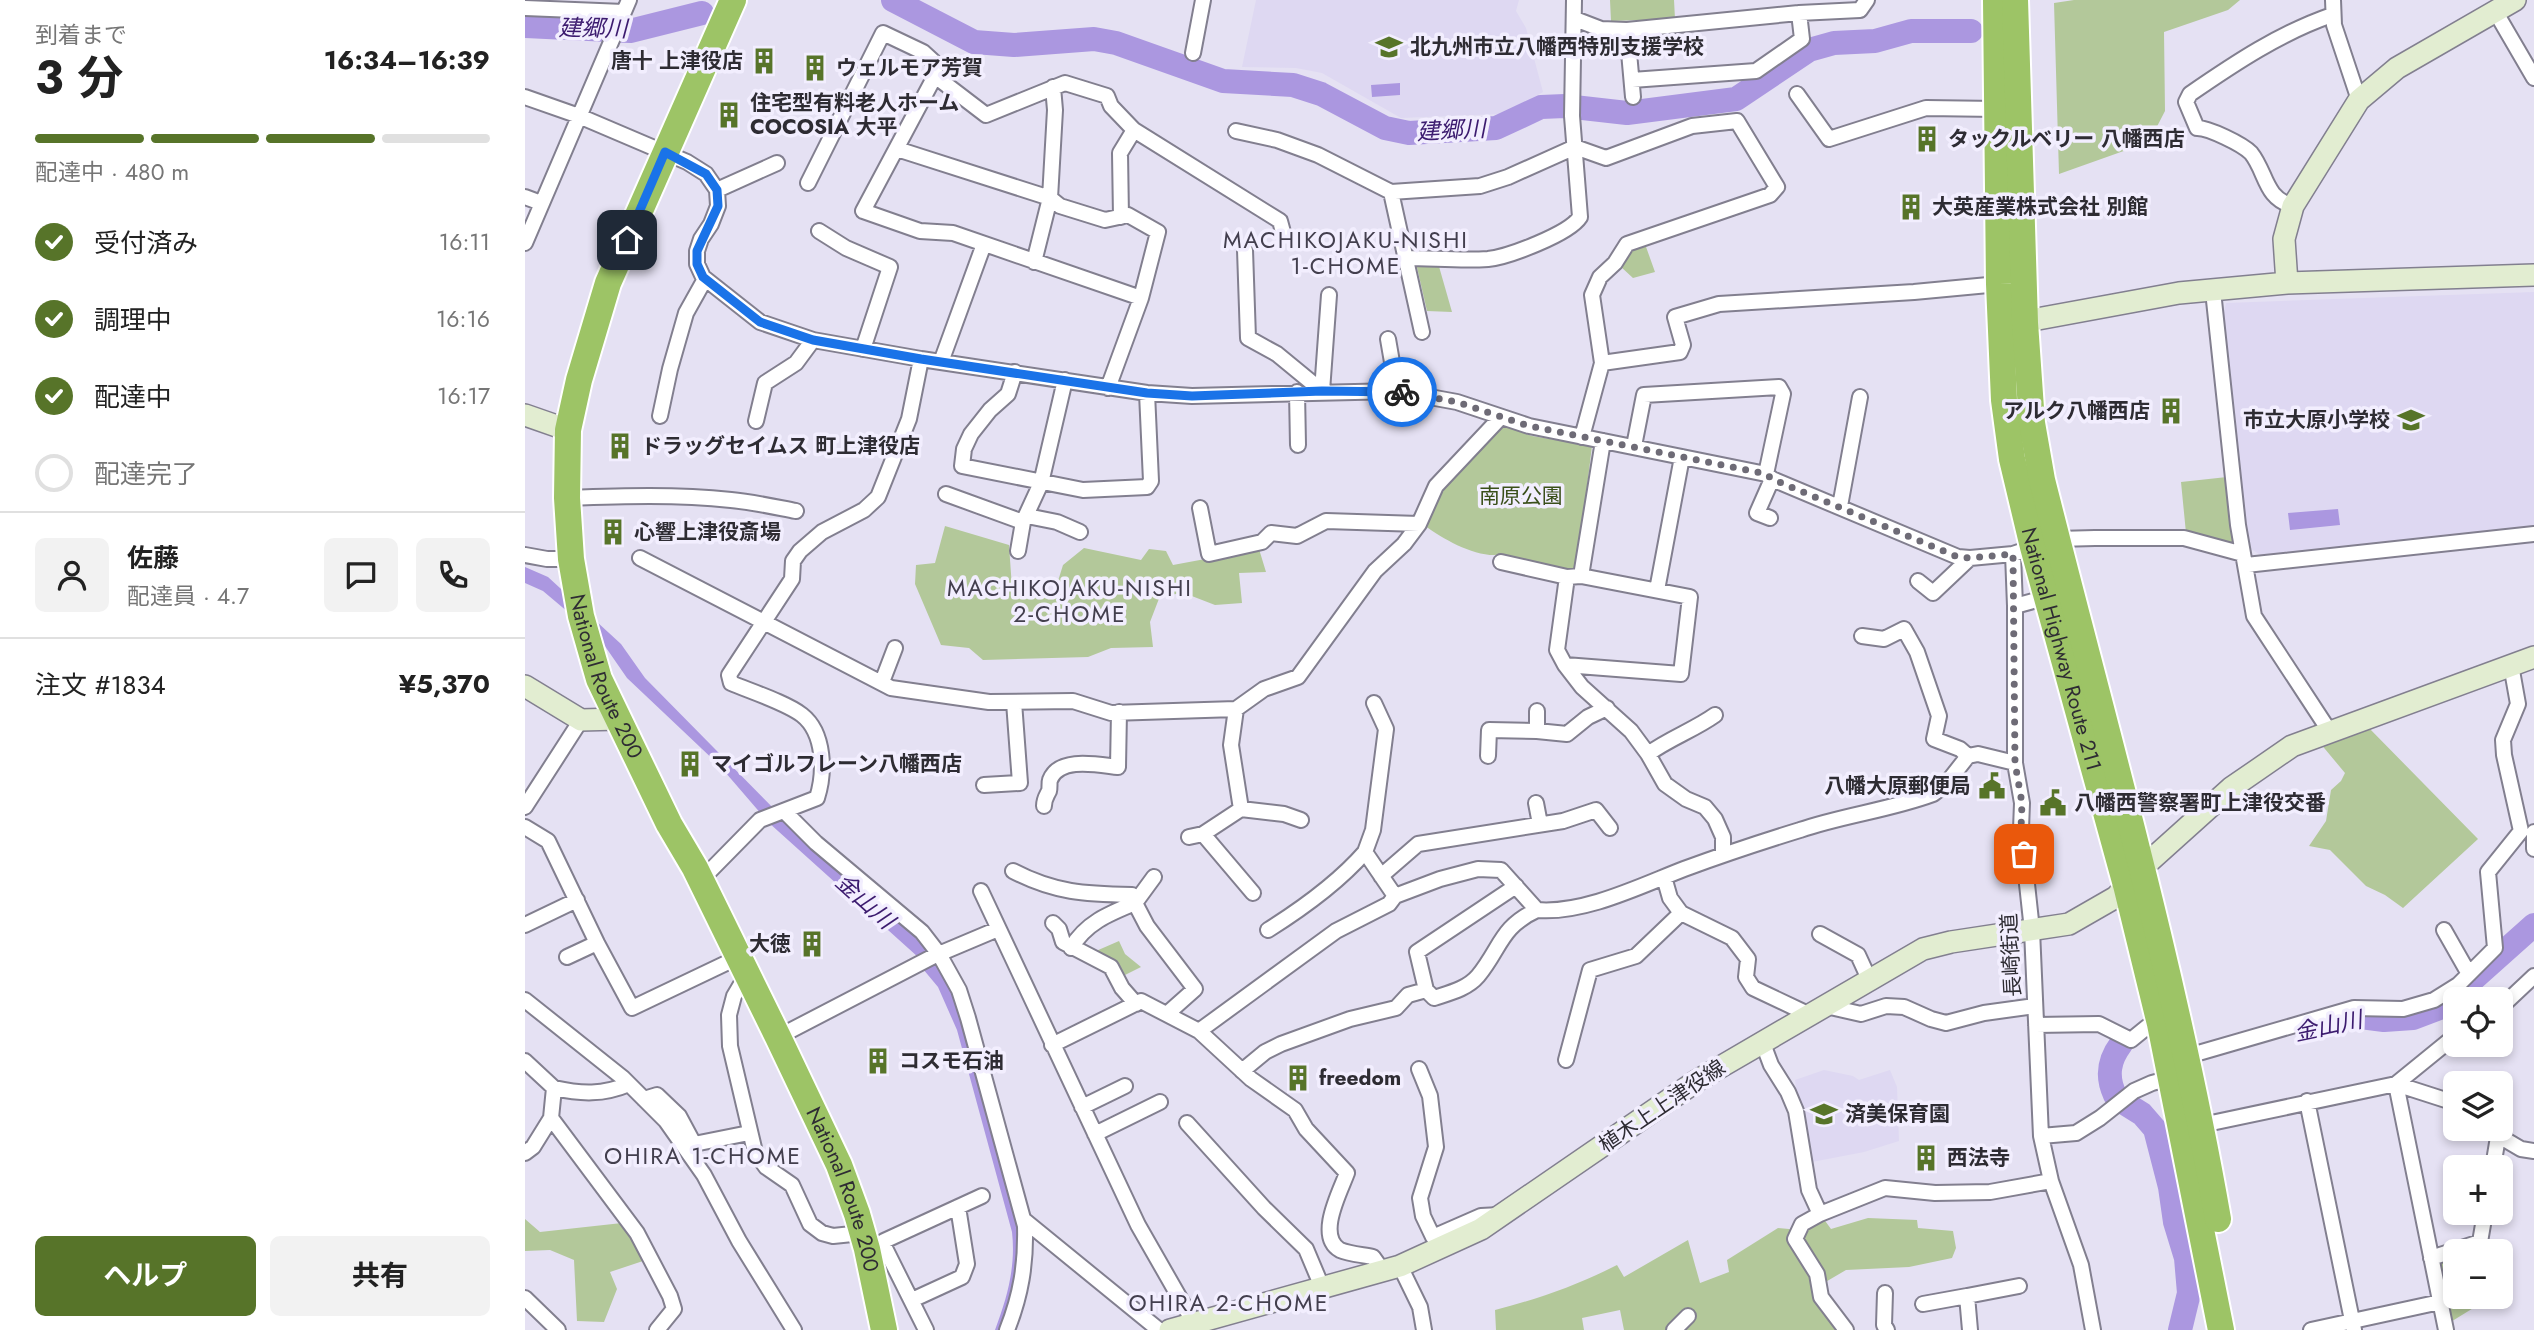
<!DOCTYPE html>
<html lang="ja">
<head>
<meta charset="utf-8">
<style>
	body { margin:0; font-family:Jost,"Noto Sans JP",sans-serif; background:#f2f2f2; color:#222; height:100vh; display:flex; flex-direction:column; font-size:26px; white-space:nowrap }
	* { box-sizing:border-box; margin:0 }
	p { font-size:23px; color:#767676 }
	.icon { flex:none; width:38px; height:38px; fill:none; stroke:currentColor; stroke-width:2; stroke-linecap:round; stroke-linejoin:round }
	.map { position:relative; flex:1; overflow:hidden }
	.drawer { display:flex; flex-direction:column; background:#fff; width:525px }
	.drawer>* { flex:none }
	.tools { position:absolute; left:1918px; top:987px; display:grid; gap:14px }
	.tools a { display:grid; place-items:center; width:70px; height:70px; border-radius:10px; background:#fff; box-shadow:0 4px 10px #0003; font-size:35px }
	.pin { position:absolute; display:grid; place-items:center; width:60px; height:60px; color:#fff; margin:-30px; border-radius:14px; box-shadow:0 4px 10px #0006 }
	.courier { position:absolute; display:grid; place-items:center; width:70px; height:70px; margin:-35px; border:5px solid #1a73e8; border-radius:50%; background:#fff; color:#222; box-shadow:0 2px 9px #0007 }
	.head em { font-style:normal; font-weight:700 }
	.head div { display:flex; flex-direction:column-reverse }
	.head { display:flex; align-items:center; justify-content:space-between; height:119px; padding:0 35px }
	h1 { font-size:46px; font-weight:700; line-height:52px }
	.bar { display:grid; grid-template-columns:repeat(4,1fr); gap:10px 7px; align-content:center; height:84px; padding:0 35px }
	.bar i { height:9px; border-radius:5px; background:#e0e0e0 }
	.bar .selected { background:#577429 }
	.bar p { grid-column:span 4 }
	.line { display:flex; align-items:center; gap:18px; padding:0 35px; border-top:2px solid #e0e0e0 }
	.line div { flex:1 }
	.round { display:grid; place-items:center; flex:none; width:74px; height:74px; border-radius:10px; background:#f2f2f2 }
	ol { padding:0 35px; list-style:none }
	li { display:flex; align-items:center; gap:21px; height:77px }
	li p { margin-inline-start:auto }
	li .icon { padding:7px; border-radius:50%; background:#577429; color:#fff; stroke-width:4 }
	li:last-child { color:#767676 }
	li i { width:38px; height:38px; border:4px solid #e0e0e0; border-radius:50% }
	.button { display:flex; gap:14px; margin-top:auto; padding:14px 35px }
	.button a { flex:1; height:80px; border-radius:10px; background:#577429; color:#fff; font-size:28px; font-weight:700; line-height:80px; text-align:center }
	.button a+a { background:#f2f2f2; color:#222 }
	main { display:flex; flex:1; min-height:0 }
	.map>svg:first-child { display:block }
	.built { fill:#ded8f2 }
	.green { fill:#b3c89a }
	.water { fill:#ab97e0 }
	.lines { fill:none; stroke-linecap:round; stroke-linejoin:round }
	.river { stroke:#ab97e0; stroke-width:24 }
	.street-casing { stroke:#827f8f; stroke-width:18 }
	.secondary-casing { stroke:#827f8f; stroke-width:24 }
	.highway-casing { stroke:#fff; stroke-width:30 }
	.street { stroke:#fff; stroke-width:14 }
	.secondary { stroke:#e2edd1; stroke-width:21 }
	.highway { stroke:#9dc466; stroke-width:26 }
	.done { stroke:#6e6b76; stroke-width:7; stroke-dasharray:0 12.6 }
	.route { stroke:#1a73e8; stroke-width:9 }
	.labels { text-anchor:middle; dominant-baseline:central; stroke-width:7; stroke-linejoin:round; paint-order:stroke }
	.poi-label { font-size:21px; font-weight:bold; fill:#2e2c33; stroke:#f2eefe; text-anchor:start }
	.park-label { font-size:21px; fill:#3a4f1a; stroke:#f2eefe }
	.street-label { font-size:21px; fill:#2e2c33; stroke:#f2eefe }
	.water-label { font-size:23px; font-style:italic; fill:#3c1b6f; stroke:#f2eefe }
	.neighbourhood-label { font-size:23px; letter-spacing:2px; fill:#433f4e; stroke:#f2eefe }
</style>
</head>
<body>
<main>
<section class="drawer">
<div class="head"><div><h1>3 分</h1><p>到着まで</p></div><em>16:34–16:39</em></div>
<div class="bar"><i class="selected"></i><i class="selected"></i><i class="selected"></i><i></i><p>配達中 · 480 m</p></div>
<ol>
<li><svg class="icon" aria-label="check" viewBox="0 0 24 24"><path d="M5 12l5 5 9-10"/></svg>受付済み<p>16:11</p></li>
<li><svg class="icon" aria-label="check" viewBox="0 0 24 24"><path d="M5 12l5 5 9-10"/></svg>調理中<p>16:16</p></li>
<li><svg class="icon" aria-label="check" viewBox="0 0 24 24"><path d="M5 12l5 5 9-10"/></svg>配達中<p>16:17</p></li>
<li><i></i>配達完了</li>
</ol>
<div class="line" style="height:126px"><a class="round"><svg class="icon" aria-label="person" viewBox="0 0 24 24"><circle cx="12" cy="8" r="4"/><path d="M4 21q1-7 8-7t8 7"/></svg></a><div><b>佐藤</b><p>配達員 · 4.7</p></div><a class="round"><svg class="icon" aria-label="chat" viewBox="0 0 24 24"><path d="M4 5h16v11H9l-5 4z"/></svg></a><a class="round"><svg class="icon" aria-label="phone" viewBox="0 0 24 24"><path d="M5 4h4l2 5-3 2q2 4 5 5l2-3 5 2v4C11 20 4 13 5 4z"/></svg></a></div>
<div class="line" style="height:91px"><div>注文 #1834</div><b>¥5,370</b></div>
<div class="button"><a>ヘルプ</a><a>共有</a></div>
</section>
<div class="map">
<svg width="2009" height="1330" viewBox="0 0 2009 1330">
	<rect width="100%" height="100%" fill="#e5e1f3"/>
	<!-- built -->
	<path class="built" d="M731,0H994L991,11L1001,28L1018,92L985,111L975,114L876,118L797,73L771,68L717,67Z
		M2009,292V526L1737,556L1723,547L1696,325L1701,303Z
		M1299,1070L1328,1076L1334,1080L1365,1070L1372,1087L1374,1141L1339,1152L1287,1162L1279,1114L1274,1108L1270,1080Z"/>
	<!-- green -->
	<path class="green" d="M1085,0H1149L1150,19L1086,21Z
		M1549,0H1715L1703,10L1639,32L1640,111L1624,142L1534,174L1529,3Z
		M1120,244L1130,272L1108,278L1095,266L1105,249Z
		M891,263H913L927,312L902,311Z
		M979,426L1007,436L1067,446L1052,568L1044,571L979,554C954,560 920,540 900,526L915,493Z
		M1702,477L1710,538L1706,545L1661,533L1656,482Z
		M420,526L484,545L487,588L528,597L538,565L559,548L616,560L624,549L641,551L648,565L734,549L741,572L714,573L717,603L690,605L659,593L635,596L625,622L628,647L586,648L563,657L458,660L444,648L416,645L390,584L391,565L410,563Z
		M1843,727L1953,839L1878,908L1860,895L1841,886L1805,850L1784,846L1801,821L1806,790L1816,781L1820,773L1795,743Z
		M594,941L600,954L616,967L600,975L593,962L571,951Z
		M1298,1218L1306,1229L1343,1218L1392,1220L1393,1228L1428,1231L1431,1248L1427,1258L1384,1267L1321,1270L1292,1287L1317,1330H1099L1095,1310L1057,1318L1059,1330H971L970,1310C1013,1299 1053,1285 1092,1265L1099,1277L1163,1240L1175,1283L1204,1272L1202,1260L1253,1228L1264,1229L1278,1237L1284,1226Z
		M0,1219L15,1232L97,1223L109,1235L121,1260L85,1272L92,1289L79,1322L52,1321L49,1260L25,1250L0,1251Z
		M1930,1255V1297H1956L1950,1307L1924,1323L1912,1261Z"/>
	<!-- water -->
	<path class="water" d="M875,83V95L847,97L846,85Z
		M1813,509L1815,525L1765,530L1763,513Z
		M0,567L23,577L96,644L120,678L258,818L372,917L405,950L429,994L496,1226V1266L478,1330H470C482,1298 491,1267 487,1232L432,1030L413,987L398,969L393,957L243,822L194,765L102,678L75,639L18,591L0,583Z
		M1660,1288L1671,1311L1663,1330H1648Z"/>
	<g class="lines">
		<!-- river -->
		<path class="river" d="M368,0L449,42L489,45L569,39L591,43L698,81L768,85L796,94L860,128L884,133L971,128L1016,107L1040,106L1102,113L1211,99L1284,50L1309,43L1350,41L1386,31H1446
			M0,26L105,31L177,13
			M1789,1026L1828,1016L1859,1020L1888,1018L1917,1007L2009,925
			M1590,1095C1581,1076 1584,1060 1596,1044
			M1601,1104L1617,1114L1630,1129L1645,1187L1650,1222L1661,1258L1664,1293L1655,1330"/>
		<!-- street casing -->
		<g class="street-casing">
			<path id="street" d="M1808,0L1809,25L1834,100
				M0,8L99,12
				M1970,11L2009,78
				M1050,19L1076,29L1102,30L1274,13L1335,10L1342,0
				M1102,30L1108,97
				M668,53L678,0
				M410,76L338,211L395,231L428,233L616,298
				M1107,80L1231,71L1277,39L1274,13
				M1272,94L1304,139L1401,108L1472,109
				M0,97L54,116L162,162L181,174L192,190L193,206L186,224L176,239L172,251V264L178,277L235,322L288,340L396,359L622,393L667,396L872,391L932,402L1004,426L1241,474L1247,479L1433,557L1445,558L1488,554L1532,539L1570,538H1659L1718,554
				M609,130L755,221L758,232
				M711,131L752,140L793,155L866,192
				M372,149L525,198L535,206L580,220L603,215L633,232L616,298L583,388
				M283,183L358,33L398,52L410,63V76L461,115L540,83L582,96L586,106L609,130L595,153L596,217
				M192,190L252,163
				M0,197L16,203
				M1768,206C1739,198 1742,173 1726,153C1717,144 1684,128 1672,128L1661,102L1665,94C1710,63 1755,33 1807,15
				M294,231L321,248L365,267L338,349
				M0,243L104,0
				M720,250L723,338L752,354L797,391
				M881,258C908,258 936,261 963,259C983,257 1044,234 1055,217L1047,116L1049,0
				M509,262L525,198L530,110L528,87
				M1688,291L1713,525L1729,616L1805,732
				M897,332L866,192L955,186L983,177L1050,147L1081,158L1167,126L1212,121L1252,187L1245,195L1102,244L1090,263L1075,277L1067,295L1077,363L1057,437
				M863,339L872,391
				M416,362L459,244
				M1077,363L1155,352L1158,345L1150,317L1194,304L1389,292L1474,284
				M490,372L483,394L465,410L446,434L439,449L437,466L558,490L622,487L626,481L622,393
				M797,391L804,295
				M772,392L773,445
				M135,416L145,369L161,313L180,279
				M231,421L240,383L271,363L288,340
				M1109,446L1119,395L1254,387L1258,394L1241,474
				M421,494L498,522
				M42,498C97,496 151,494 206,500C228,502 250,507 271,511
				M1315,506L1335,397
				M675,508L684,554L737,542L746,533L772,536L801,521L894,524
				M502,516L532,522L555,532
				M1245,518L1232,513L1247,479
				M493,551L498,522L516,483L540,380
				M1488,554L1490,606
				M0,555L22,559H46
				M115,558L366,688L464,702L548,701L586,713L711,709L739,689L773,677L850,571L879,544L894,524L911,486L976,417
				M976,562L1042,577L1056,576L1165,597L1156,674L1040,665L1032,650L1042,577
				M1721,565L2009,534
				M1056,576L1078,441
				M1393,581L1408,593L1445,558
				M1132,590L1157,457
				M1523,597L1490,606V763L1497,803L1496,829L1507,930L1516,1136L1526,1181L1556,1265L1568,1330
				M1337,636L1359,639L1379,629L1392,652L1414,716L1409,739L1435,749L1443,756
				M1040,665L1057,687L1106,731L1123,754L1140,784L1161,799L1180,807L1190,819L1198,837V855
				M357,682L370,648
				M849,703L861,729L848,830L840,852L870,896
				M711,709L706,745L716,809
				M1012,711V731
				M1123,754C1145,738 1169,730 1190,715
				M963,756L964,730L1012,731L1042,734L1063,717L1082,708
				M459,785L495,783L489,702
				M1011,803L1015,824
				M519,806C519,799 521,797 524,791C525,787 524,783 525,780C534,756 574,765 593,767L594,712
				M0,807L56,720
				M259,811L291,843L397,932L414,954L434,990L443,1018L500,1226C501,1264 496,1295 482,1330
				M0,827L23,841L72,943L107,1008L214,957
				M2009,832V849
				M664,837L678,834
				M488,871C530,893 560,894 607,895L610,903C583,914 561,923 546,948
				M856,876L893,844L1038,821L1071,810L1085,828
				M629,877L610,903L622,926L670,989L643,1013
				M176,880L235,820L292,798C300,773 300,733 277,715C262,703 225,691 206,683L204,675L267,579L268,561L275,551L297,532L339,510L353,497L384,419L396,359
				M456,891L613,1225L669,1323
				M728,893L678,834L716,809L759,814L776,820
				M1156,913L1207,938L1223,959L1221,977L1228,988L1285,1015
				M528,923L534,929L538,942L586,967L597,988L611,1004
				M0,925L52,900
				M743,930C778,908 813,883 840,852
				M1919,930L1944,974
				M1295,934L1333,955L1344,979
				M42,957L72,943
				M222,974L209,996L204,1015L205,1046L230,1152L241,1167L267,1185L285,1224L297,1233L308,1236L337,1233
				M901,990L909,998C924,993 942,989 953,976C976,948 975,927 1012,910
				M0,1000L98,1078L141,1121L179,1175L214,1241L269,1330
				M1301,1006L1336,1014L1361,1006L1379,1007L1406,1019L1421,1023L1459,1013L1510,1006
				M1976,1007L2009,976
				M1511,1025L1574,1024L1606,1040L1622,1027L1635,1024
				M674,1031L811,931L864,904L870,896L915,879L953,869L976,870L1012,910C1059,914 1115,886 1159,869C1197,855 1236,842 1275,830C1319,815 1365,810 1408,794L1421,784L1443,756L1453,754L1490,763
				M253,1037L409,956L473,929
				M1237,1041L1246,1065L1263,1092L1271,1111L1284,1190L1295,1214L1360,1188L1410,1193L1465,1192L1526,1181
				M527,1045L616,1001L674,1031L726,1079L770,1110L781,1129L822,1173C815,1192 791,1236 815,1250C824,1254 839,1255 848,1257L858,1271
				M1663,1056L1829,1008L1878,1009L1909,1000L1933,985L1970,948L1963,872L1996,831L1979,755L1978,740L1993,704L1986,665
				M1041,1060L1065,970L1111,956L1156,913L1145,898L1139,877
				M0,1061L29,1088L26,1118L112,1233L145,1296L149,1309L132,1330
				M894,1069L905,1096L911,1147L895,1198L898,1216L908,1237L956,1216L975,1215
				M717,1071L740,1052L756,1044L825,1019L871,1008L883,995L901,990L892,952L991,886
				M1871,1084L1921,1330
				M1871,1084L1930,1036
				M29,1088C56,1094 78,1095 104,1084
				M119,1099L132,1095L154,1116L169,1144L224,1133
				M1782,1101L1829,1330
				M557,1107L600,1086
				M662,1123L739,1208L781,1249L797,1287
				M1672,1126L1871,1084L1930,1103
				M1962,1129L1996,1149L2009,1151
				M570,1134L635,1102
				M1516,1136L1551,1133L1575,1118L1609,1091L1627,1083L1646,1078
				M0,1153L8,1147L26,1118
				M1968,1167L1973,1137
				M1295,1214L1277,1224L1270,1239L1292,1274L1296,1297L1321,1330
				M499,1220L634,1330
				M1906,1258L1955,1242L1960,1213
				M875,1266L895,1307L899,1330
				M1360,1293L1359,1325L1362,1330
				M0,1298L33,1330
				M387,1300L437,1277L442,1264L433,1207
				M1398,1304L1442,1296
				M401,1330L360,1248L359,1241L457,1196
				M1149,1330L1163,1316
				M1445,1330L1442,1296L1494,1286
				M1786,1330L1915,1302"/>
		</g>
		<!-- secondary casing -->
		<g class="secondary-casing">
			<path id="secondary" d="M1762,283L1759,239L1768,206L1834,100L1872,68L1990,0
				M1485,324L1654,293L1762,283L2009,275
				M0,415L43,430
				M0,686L56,720L93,719
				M645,1330L875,1266L956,1229L1173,1080L1398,949L1426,942L1544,924L1591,897L1617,868L1706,788L1767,746L2009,657"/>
		</g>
		<!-- highway casing -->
		<g class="highway-casing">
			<g id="highway">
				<path id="s1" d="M208,0L83,283L54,380L43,430L42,498L46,559L56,616L74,679L144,824L170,868L253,1037L314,1165L332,1214L342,1249L359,1330"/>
				<path id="s2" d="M1471,0L1474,284L1479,400L1487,459L1508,547L1601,885L1635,1024L1696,1330"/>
				<path d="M1490,0L1500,323L1507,423L1517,480C1579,726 1649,968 1693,1219"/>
			</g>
		</g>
		<!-- street -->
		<use href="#street" class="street"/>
		<!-- secondary -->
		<use href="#secondary" class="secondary"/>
		<!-- highway -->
		<use href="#highway" class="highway"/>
	</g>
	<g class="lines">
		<!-- done -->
		<path class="done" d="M877,392L932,402L1004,426L1241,474L1247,479L1433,557L1445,558L1488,554L1490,763L1497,803L1496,829L1499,854"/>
		<!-- route -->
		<path class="route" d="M102,240L140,152L181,174L192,190L193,206L172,251V264L178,277L235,322L288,340L396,359L622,393L667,396L797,391L877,392"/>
	</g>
	<!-- icons -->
	<defs>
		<g id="school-bare" transform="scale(2.1)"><path d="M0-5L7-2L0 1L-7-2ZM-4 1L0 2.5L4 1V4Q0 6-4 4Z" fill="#577429" stroke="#f2eefe" stroke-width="2.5" paint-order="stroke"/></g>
		<g id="building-bare" transform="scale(2.1)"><path d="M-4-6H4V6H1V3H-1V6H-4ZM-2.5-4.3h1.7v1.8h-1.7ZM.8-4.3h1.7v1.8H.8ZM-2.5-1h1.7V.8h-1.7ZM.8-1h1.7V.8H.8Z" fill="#577429" stroke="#f2eefe" stroke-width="2.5" paint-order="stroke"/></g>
		<g id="civic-bare" transform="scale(2.1)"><path d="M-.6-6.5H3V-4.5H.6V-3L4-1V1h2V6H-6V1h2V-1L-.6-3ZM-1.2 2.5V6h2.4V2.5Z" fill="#577429" stroke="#f2eefe" stroke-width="2.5" paint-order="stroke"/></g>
	</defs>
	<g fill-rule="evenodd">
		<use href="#school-bare" x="864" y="47"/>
		<use href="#building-bare" x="239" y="61"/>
		<use href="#building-bare" x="290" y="68"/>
		<use href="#building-bare" x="204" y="115"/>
		<use href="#building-bare" x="1402" y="139"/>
		<use href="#building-bare" x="1386" y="207"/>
		<use href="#building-bare" x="1646" y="411"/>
		<use href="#school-bare" x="1886" y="420"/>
		<use href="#building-bare" x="95" y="446"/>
		<use href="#building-bare" x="88" y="532"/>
		<use href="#building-bare" x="165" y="764"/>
		<use href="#civic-bare" x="1467" y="786"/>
		<use href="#civic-bare" x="1528" y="803"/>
		<use href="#building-bare" x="287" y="944"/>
		<use href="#building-bare" x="353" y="1061"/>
		<use href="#building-bare" x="773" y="1078"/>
		<use href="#school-bare" x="1299" y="1114"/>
		<use href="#building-bare" x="1401" y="1158"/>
	</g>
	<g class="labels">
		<!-- poi labels -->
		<g class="poi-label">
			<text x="885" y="47">北九州市立八幡西特別支援学校</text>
			<text x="218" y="61" text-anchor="end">唐十 上津役店</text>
			<text x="311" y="68">ウェルモア芳賀</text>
			<text x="225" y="103">住宅型有料老人ホーム<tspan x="225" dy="24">COCOSIA 大平</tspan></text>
			<text x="1423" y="139">タックルベリー 八幡西店</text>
			<text x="1407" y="207">大英産業株式会社 別館</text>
			<text x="1625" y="411" text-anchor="end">アルク八幡西店</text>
			<text x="1865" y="420" text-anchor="end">市立大原小学校</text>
			<text x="116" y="446">ドラッグセイムス 町上津役店</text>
			<text x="109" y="532">心響上津役斎場</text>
			<text x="186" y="764">マイゴルフレーン八幡西店</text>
			<text x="1446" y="786" text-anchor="end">八幡大原郵便局</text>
			<text x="1549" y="803">八幡西警察署町上津役交番</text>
			<text x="266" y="944" text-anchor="end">大徳</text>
			<text x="374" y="1061">コスモ石油</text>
			<text x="794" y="1078">freedom</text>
			<text x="1320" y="1114">済美保育園</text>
			<text x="1422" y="1158">西法寺</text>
		</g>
		<!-- park labels -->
		<g class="park-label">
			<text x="996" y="496">南原公園</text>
		</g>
		<!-- street labels -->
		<g class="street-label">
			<text stroke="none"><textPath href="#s2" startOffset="656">National Highway Route 211</textPath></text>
			<text stroke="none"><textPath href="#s1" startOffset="714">National Route 200</textPath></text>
			<text transform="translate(1486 955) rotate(-93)">長崎街道</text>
			<text transform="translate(1137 1106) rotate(-34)">植木上上津役線</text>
			<text stroke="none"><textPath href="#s1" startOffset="1281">National Route 200</textPath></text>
		</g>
		<!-- water labels -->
		<g class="water-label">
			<text transform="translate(68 28) rotate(1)">建郷川</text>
			<text transform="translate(926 130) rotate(-3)">建郷川</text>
			<text transform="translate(340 901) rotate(42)">金山川</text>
			<text transform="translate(1803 1026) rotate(-12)">金山川</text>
		</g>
		<!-- neighbourhood labels -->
		<g class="neighbourhood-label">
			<text x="821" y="240">MACHIKOJAKU-NISHI<tspan x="821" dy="26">1-CHOME</tspan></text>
			<text x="545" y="588">MACHIKOJAKU-NISHI<tspan x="545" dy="26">2-CHOME</tspan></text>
			<text x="178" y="1156">OHIRA 1-CHOME</text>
			<text x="704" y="1303">OHIRA 2-CHOME</text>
		</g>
	</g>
</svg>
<div class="tools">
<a><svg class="icon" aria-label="locate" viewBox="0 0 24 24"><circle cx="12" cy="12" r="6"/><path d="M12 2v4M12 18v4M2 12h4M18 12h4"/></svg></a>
<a><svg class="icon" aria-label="layers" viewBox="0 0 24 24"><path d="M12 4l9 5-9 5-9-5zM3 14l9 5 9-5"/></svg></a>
<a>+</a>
<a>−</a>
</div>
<div class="pin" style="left:1499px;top:854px;background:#ea580c"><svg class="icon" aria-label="bag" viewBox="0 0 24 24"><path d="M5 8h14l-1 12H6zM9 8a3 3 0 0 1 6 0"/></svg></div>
<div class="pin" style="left:102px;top:240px;background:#1f2937"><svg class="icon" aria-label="home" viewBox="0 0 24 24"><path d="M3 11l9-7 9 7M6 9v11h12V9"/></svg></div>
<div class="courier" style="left:877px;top:392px"><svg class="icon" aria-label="bike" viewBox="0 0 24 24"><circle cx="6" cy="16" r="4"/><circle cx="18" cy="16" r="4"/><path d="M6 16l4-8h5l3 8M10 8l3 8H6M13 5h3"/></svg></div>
</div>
</main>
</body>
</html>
